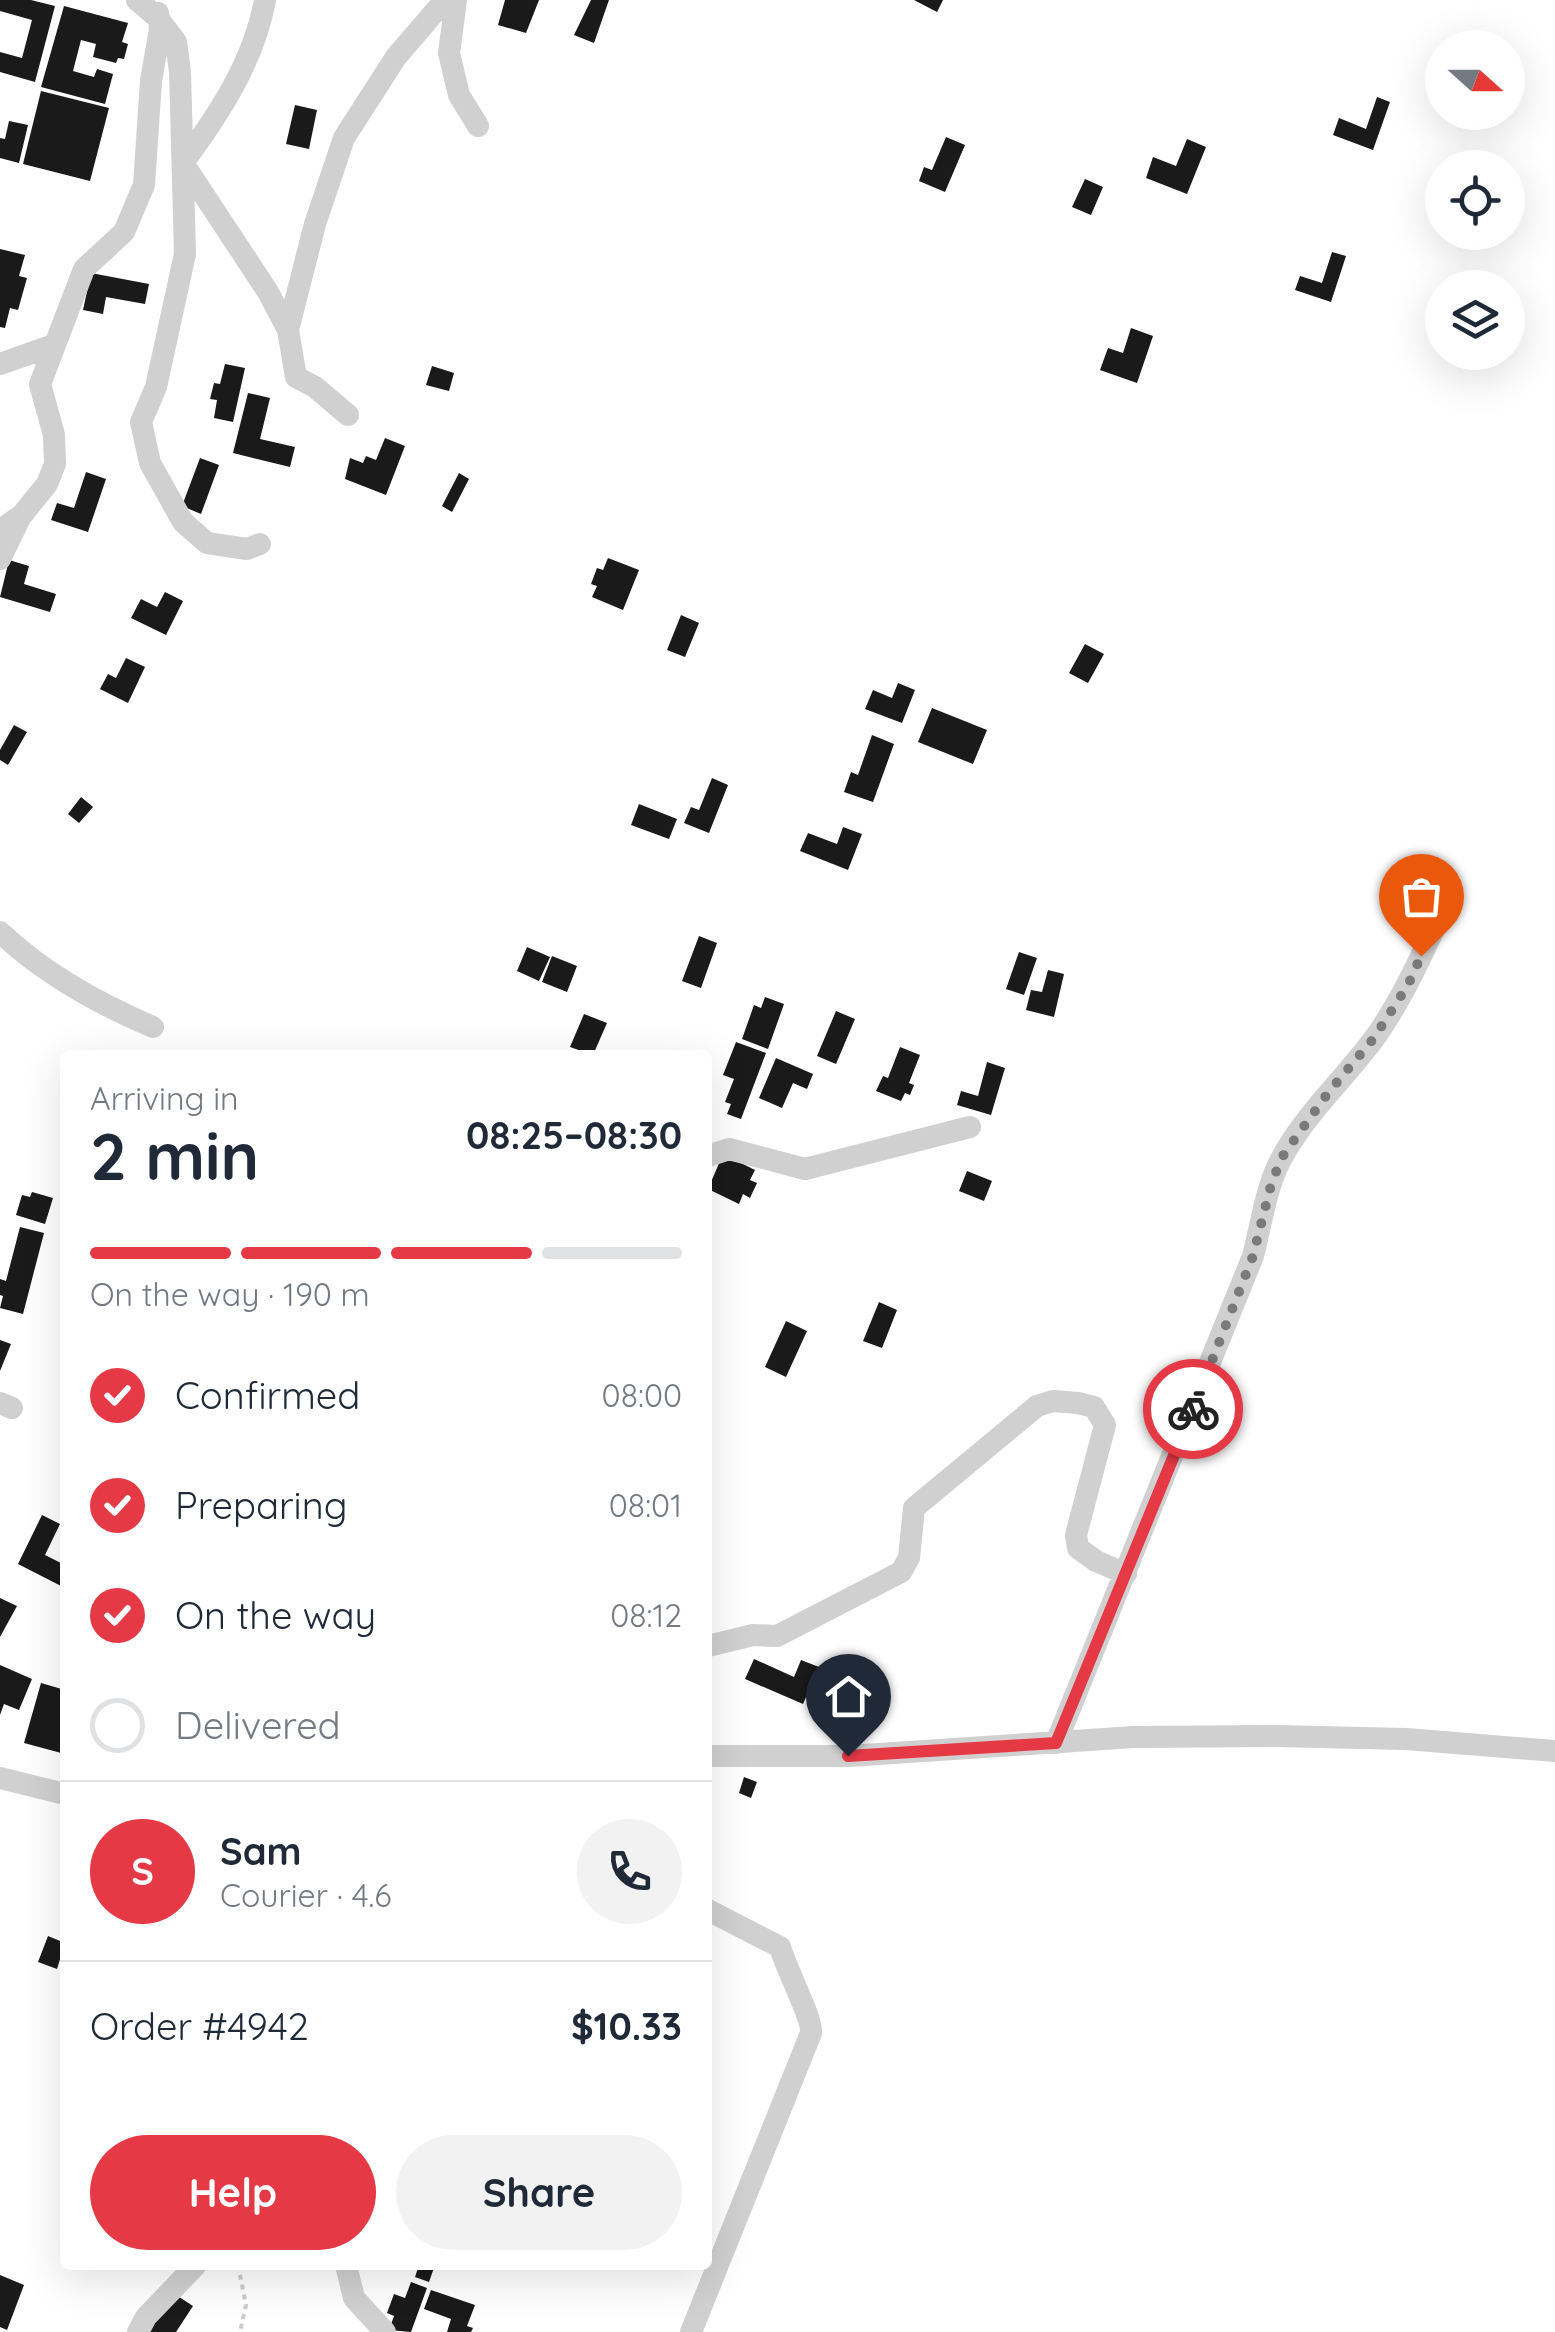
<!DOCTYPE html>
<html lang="en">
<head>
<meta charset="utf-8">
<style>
	body { margin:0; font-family:Quicksand,sans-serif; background:#f2f2f3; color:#1f2937; height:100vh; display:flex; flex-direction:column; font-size:38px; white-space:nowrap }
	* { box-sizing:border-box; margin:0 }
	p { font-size:32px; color:#747a83 }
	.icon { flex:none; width:55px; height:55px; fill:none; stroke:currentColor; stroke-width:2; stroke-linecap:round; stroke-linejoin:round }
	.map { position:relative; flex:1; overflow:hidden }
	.sheet { position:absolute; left:60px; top:1050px; width:652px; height:1220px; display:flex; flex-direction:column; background:#fff; border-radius:10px; box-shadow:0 10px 40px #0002 }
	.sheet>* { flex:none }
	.needle { width:65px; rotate:111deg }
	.tools { position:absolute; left:1425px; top:30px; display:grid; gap:20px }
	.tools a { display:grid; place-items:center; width:100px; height:100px; border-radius:50%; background:#fff; box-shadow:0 10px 40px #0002; font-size:50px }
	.pin { position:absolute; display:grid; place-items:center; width:85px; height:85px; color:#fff; margin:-102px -42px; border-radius:50% 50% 50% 0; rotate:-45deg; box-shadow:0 0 10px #0007 }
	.pin .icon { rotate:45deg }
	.courier { position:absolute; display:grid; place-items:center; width:100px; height:100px; margin:-50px; border:8px solid #e63946; border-radius:50%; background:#fff; color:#222; box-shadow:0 2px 12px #0007 }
	.head em { font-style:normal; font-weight:800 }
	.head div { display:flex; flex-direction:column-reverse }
	.head { display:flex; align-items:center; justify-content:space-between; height:170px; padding:0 30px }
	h1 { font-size:65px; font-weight:800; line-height:75px }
	.bar { display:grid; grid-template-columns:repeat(4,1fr); gap:15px 10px; align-content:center; height:120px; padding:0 30px }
	.bar i { height:12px; border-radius:8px; background:#e0e1e3 }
	.bar .on { background:#e63946 }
	.bar p { grid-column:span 4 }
	.line { display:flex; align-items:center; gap:25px; padding:0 30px; border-top:2px solid #e0e1e3 }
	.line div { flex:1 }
	.round { display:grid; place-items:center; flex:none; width:105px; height:105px; border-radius:52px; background:#f2f2f3 }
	ol { padding:0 30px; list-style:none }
	li { display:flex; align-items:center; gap:30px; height:110px }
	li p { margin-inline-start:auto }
	li .icon { padding:10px; border-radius:50%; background:#e63946; color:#fff; stroke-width:4 }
	li:last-child { color:#747a83 }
	li i { width:55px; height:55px; border:5px solid #e0e1e3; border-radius:50% }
	.primary-button { display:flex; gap:20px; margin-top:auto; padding:20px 30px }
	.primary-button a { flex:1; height:115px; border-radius:60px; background:#e63946; color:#fff; font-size:40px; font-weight:800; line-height:115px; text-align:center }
	.primary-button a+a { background:#f2f2f3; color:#1f2937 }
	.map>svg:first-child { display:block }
	.building { fill:#1a1a1a }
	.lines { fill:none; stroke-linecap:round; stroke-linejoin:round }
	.path { stroke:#cdcdcd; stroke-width:4; stroke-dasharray:5 5; stroke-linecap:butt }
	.street { stroke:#d0d0d0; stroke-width:22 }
	.done { stroke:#7a7a7a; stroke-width:10; stroke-dasharray:0 18 }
	.route { stroke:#e63946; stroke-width:12 }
</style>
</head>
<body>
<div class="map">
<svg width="1555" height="2332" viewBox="0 0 1555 2332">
	<rect width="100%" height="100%" fill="#fff"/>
	<!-- building -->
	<path class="building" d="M0,0H31L55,6L35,82L0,72V52L22,58L32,20L0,11Z
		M505,0H539L526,33L498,25Z
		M591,0H609L594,43L574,35Z
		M914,0H943L937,12Z
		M64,6L128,23L122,42L128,44L124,59L118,58L116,63L93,57L96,44L81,40L73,71L94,77L97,69L113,74L105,104L41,87Z
		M41,91L109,108L90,181L23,164Z
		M1377,97L1390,102L1373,150L1333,135L1339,118L1366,129Z
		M295,105L317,110L309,149L286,144Z
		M9,121L28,125L19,163L0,158V138L5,139Z
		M946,137L965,145L945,192L919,181L924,167L932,170Z
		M1187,139L1206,147L1187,194L1146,178L1153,157L1176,166Z
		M1085,179L1103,187L1091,215L1072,207Z
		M0,249L25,255L19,276L27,278L18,310L10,308L5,328L0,327Z
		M1332,252L1346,256L1331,302L1295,290L1300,276L1322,283Z
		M91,273L149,284L145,304L106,297L103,314L83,310Z
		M1131,328L1153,336L1137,383L1100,370L1108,348L1123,353Z
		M225,364L245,368L233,422L214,418L217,400L210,399L214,383L220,384Z
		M432,366L454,373L449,391L426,385Z
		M248,393L270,398L260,439L295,447L290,467L233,453Z
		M385,438L405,446L386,495L345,479L350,458L363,463L366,456L376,460Z
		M200,458L219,465L201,514L182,506Z
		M86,472L106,479L88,532L51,520L57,503L74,508Z
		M459,473L469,479L452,512L442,506Z
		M608,558L639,570L623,610L592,597L597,586L591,584L597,568L603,570Z
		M9,560L29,566L24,584L56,594L50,612L0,597Z
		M165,592L183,601L166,635L131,618L141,599L157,607Z
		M681,615L699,623L685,657L667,650Z
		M1085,644L1104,654L1088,683L1069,673Z
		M126,658L145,667L128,703L100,689L108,674L116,678Z
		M898,683L915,690L902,723L865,709L873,690L892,698Z
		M932,708L987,730L973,764L918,742Z
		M14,725L27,732L8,765L0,760V750Z
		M872,735L894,744L873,802L844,792L851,772L858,775Z
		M712,778L728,785L709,833L684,823L691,807L699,810Z
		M81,797L93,807L79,823L68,814Z
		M639,804L677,819L669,839L631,825Z
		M843,827L862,834L848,870L800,851L808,833L837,844Z
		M699,936L717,943L701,988L682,981Z
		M527,947L550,957L539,981L517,971Z
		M1019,952L1037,958L1024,995L1006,989Z
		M552,956L577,966L567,992L542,982Z
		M1048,970L1064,974L1054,1017L1026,1010L1031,990L1042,992Z
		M765,997L784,1004L768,1049L742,1039L754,1005L761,1008Z
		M836,1011L855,1019L836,1064L817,1056Z
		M584,1014L607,1023L593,1055L570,1047Z
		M736,1042L766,1053L741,1119L727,1114L731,1104L725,1102L734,1079L723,1075Z
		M900,1047L920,1055L909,1083L914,1085L910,1095L905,1093L901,1101L876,1091L883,1076L888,1078Z
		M776,1058L813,1074L807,1089L793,1083L782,1108L759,1098Z
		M987,1062L1005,1068L991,1115L957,1105L961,1091L978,1096Z
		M723,1154L755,1170L750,1180L757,1183L750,1198L743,1194L739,1204L708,1189Z
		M967,1171L992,1181L984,1201L959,1191Z
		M32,1192L53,1198L45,1224L16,1215L22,1195L30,1197Z
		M20,1227L44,1233L23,1314L0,1308L3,1296L0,1295V1279L6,1281Z
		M879,1302L897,1310L882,1348L863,1341Z
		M786,1321L807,1331L786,1377L765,1367Z
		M0,1340L11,1344L0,1371Z
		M42,1515L60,1524L45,1555L65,1565L63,1587L18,1564Z
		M0,1598L17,1606L0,1637Z
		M754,1659L794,1677L801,1660L819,1667L803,1704L745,1679Z
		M0,1665L32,1679L19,1710L4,1704L0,1715Z
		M41,1683L65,1690V1754L24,1743Z
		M744,1777L757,1782L751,1798L739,1793Z
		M48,1936L65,1943L57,1969L38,1962Z
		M419,2265H435L429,2282L415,2277Z
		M0,2275L24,2285L7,2330L0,2327Z
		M411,2282L427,2288L411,2332L389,2330L394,2316L387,2313L394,2294L405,2298Z
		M431,2290L475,2305L467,2326L473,2328L471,2332H447L451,2319L424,2309Z
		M173,2293L193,2306L176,2332H148Z"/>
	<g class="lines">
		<!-- path -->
		<path class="path" d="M238,2265L246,2305L240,2332"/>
		<!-- street -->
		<path class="street" d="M137,0L157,17L176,42L180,72L185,254L156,387L141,422L150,463L183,522L207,543L247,549L260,544
			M265,0C254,61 219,114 183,163L268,292L288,330L296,377L315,387L348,415
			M456,0L449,53L459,95L478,126
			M288,330L315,224L344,138L396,57L445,0
			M0,364L54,345
			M0,530L22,515L47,484L55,464L54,435L40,384L84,269L124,232L144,185L151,81L160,29L158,13
			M0,559L20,518
			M0,932C43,973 99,1004 153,1027
			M708,1156L729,1149L805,1169L970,1127
			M0,1403L12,1408
			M708,1646L753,1635L777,1636L901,1572L909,1558L914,1508L1037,1406L1053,1401L1078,1403L1094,1407L1105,1425L1076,1535L1078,1548L1096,1561L1126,1574
			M1056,1743L1253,1256C1262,1222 1266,1183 1285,1152C1310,1109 1347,1076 1376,1036C1400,1002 1417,965 1435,927
			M708,1756H849L1134,1737L1276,1736L1406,1739L1555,1751
			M0,1778L65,1794
			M346,2265L354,2298L385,2332
			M138,2332L146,2317L196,2265
			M691,2332L811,2033C813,2019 786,1969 780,1947L708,1910"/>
	</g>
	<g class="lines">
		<!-- done -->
		<path class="done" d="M1193,1409L1253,1256L1272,1181L1284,1154L1328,1093L1374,1038L1408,985L1421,956"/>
		<!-- route -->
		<path class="route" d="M848,1756L1056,1743L1193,1409"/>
	</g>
</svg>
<div class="tools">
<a><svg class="needle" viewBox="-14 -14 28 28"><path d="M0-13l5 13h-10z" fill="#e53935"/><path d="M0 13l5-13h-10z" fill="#747a83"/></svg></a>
<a><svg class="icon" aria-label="locate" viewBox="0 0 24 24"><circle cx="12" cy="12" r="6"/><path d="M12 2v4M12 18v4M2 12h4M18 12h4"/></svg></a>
<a><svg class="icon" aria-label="layers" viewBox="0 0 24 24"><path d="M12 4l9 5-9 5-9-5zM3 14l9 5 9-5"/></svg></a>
</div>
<div class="pin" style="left:1421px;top:956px;background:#ea580c"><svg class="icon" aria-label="bag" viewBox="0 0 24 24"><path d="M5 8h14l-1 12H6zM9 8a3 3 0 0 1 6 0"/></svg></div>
<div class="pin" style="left:848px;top:1756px;background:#1f2937"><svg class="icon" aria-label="home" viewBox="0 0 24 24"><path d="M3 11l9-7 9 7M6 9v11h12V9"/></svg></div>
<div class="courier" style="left:1193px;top:1409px"><svg class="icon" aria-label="bike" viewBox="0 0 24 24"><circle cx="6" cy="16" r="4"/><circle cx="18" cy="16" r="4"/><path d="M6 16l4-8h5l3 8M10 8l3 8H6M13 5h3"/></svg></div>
<section class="sheet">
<div class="head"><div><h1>2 min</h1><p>Arriving in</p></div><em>08:25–08:30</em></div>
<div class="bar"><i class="on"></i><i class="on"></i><i class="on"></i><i></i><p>On the way · 190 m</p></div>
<ol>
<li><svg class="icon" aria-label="check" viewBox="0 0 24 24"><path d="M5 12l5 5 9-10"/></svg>Confirmed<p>08:00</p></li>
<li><svg class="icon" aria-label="check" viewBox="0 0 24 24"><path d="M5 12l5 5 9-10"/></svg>Preparing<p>08:01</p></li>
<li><svg class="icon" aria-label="check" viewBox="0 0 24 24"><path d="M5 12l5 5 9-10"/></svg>On the way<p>08:12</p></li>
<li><i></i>Delivered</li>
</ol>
<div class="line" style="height:180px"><b class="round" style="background:#e63946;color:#fff">S</b><div><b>Sam</b><p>Courier · 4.6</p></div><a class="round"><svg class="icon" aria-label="phone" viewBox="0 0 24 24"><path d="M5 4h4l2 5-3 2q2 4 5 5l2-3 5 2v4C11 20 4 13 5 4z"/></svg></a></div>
<div class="line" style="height:130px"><div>Order #4942</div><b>$10.33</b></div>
<div class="primary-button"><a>Help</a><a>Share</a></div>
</section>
</div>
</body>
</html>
